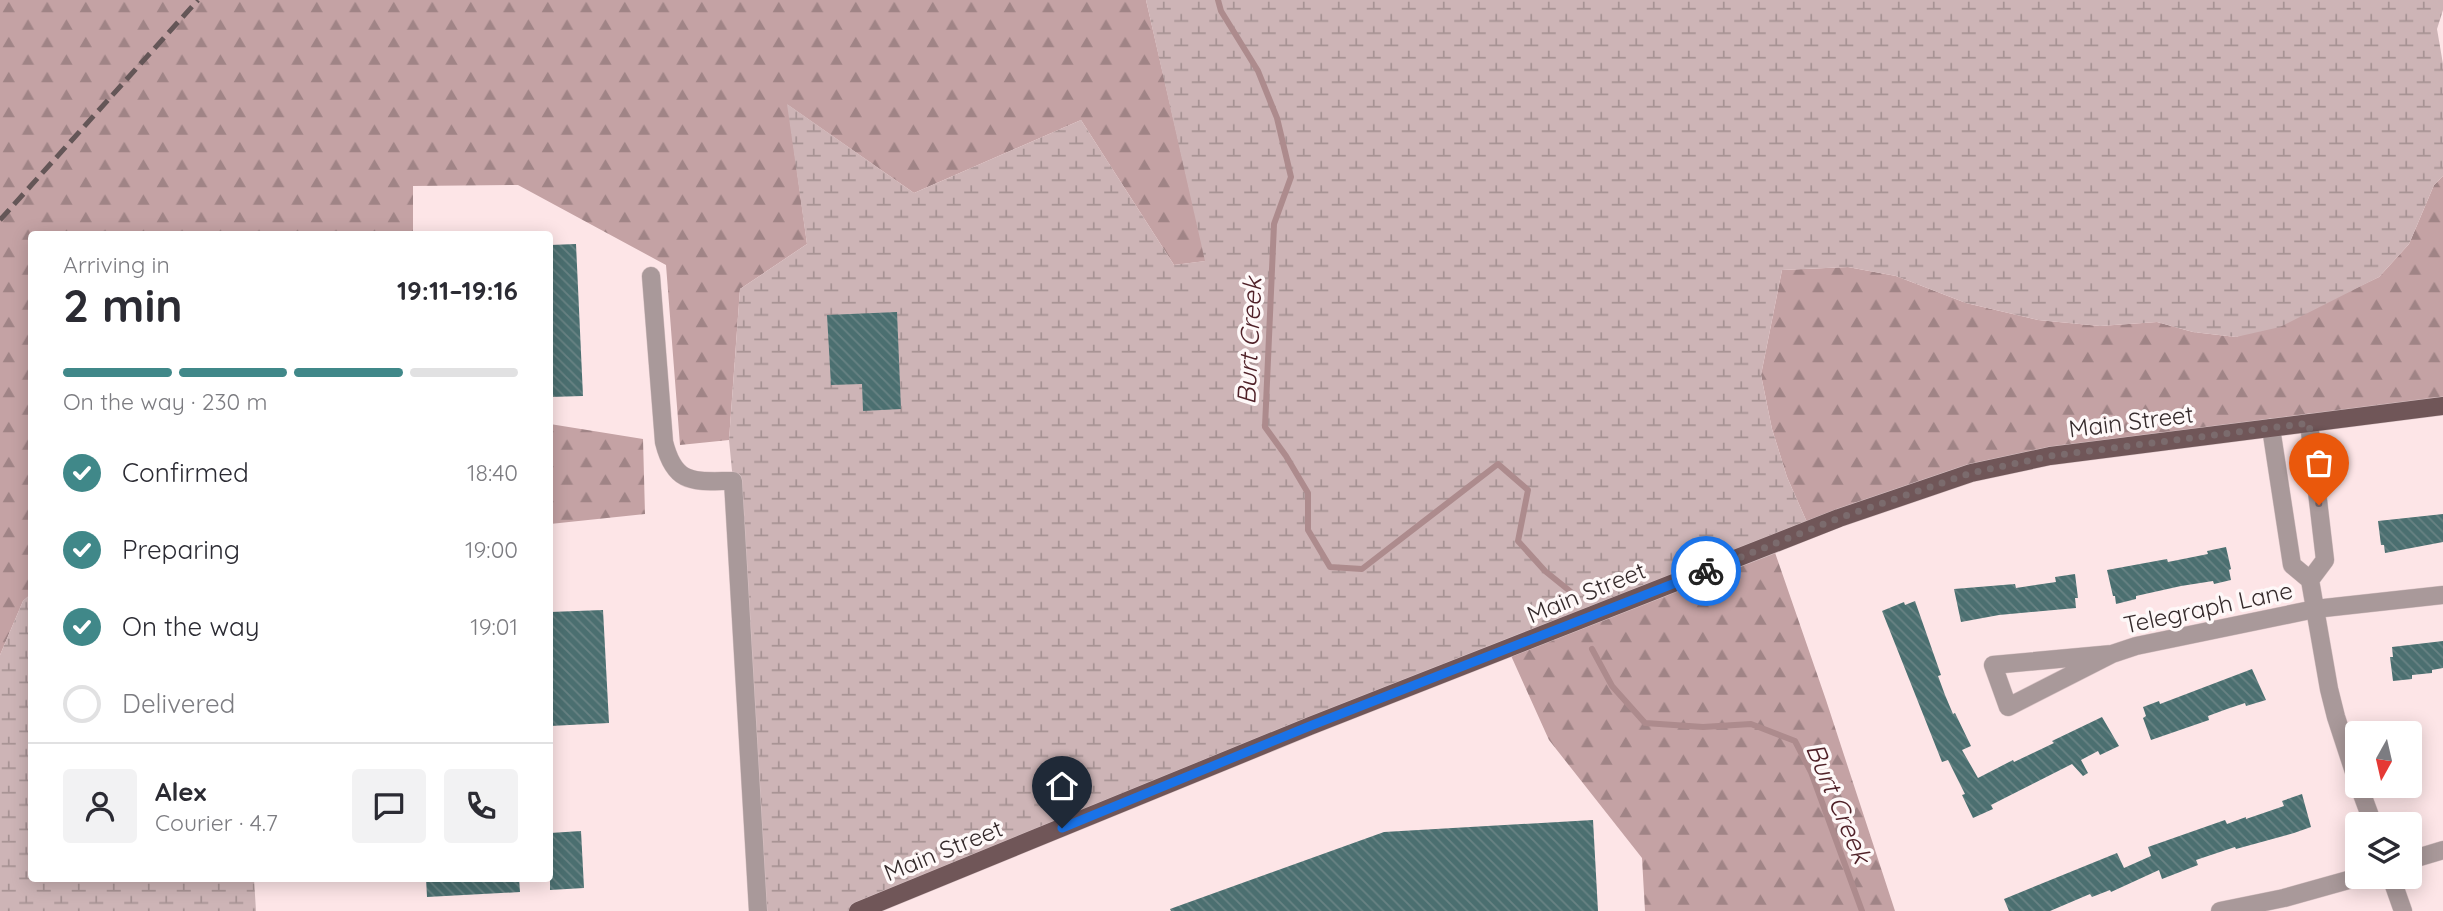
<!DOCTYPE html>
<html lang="en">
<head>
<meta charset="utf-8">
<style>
	body { margin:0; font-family:Quicksand,sans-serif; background:#f2f2f3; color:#2b2b33; height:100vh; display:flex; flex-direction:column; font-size:26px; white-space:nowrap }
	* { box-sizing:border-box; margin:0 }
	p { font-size:23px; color:#7c7c81 }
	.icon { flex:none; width:38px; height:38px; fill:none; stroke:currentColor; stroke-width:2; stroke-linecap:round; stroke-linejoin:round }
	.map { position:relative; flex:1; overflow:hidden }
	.side { position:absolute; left:28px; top:231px; width:525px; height:651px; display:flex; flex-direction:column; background:#fff; border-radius:7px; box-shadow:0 4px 18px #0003 }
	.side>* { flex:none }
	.needle { width:46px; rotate:188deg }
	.tools { position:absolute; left:2345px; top:721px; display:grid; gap:14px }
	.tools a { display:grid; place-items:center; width:77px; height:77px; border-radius:7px; background:#fff; box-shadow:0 4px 18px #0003; font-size:35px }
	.pin { position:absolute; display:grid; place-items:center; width:60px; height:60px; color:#fff; margin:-72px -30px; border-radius:50% 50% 50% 0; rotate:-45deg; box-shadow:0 0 7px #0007 }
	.pin .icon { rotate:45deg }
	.courier { position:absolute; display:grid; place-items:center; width:70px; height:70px; margin:-35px; border:5px solid #1a73e8; border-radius:50%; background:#fff; color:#222; box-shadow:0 2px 9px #0007 }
	.headline em { font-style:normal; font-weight:800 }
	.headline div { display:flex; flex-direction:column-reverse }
	.headline { display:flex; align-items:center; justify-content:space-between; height:119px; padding:0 35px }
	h1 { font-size:46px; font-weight:800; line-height:52px }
	.bar { display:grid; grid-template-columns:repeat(4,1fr); gap:10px 7px; align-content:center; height:84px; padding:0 35px }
	.bar i { height:9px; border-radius:5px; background:#e1e1e2 }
	.bar .current { background:#408889 }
	.bar p { grid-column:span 4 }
	.line { display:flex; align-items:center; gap:18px; padding:0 35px; border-top:2px solid #e1e1e2 }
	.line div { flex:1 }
	.round { display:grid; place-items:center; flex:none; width:74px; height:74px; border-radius:7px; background:#f2f2f3 }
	ol { padding:0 35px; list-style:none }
	li { display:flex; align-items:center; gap:21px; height:77px }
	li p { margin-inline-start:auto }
	li .icon { padding:7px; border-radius:50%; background:#408889; color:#fff; stroke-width:4 }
	li:last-child { color:#7c7c81 }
	li i { width:38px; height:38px; border:4px solid #e1e1e2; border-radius:50% }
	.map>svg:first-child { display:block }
	.forest { fill:url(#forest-firs) }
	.wetland { fill:url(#wetland-marsh) }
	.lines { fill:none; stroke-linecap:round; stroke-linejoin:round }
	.stream { stroke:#ad8b8d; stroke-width:6 }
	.building { fill:url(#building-back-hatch) }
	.minor-casing { stroke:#d9c3c5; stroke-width:19 }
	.major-casing { stroke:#d9c3c5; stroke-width:19 }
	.minor { stroke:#a9999a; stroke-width:18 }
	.major { stroke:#705658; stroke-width:18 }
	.rail { stroke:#645657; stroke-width:5; stroke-dasharray:14 7; stroke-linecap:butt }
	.done { stroke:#7b6b6d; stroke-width:7; stroke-dasharray:0 12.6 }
	.route { stroke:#1a73e8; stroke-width:9 }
	.labels { text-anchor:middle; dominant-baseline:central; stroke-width:7; stroke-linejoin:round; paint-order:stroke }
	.street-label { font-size:24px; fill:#352a2b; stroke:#fef8f8 }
	.water-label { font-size:26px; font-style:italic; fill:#502128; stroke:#fef8f8 }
</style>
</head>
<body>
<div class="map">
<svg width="2443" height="911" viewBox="0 0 2443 911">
	<defs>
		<pattern id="forest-firs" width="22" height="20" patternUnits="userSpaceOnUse" patternTransform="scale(1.75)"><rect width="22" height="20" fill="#c4a2a4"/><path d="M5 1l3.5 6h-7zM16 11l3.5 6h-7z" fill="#a08486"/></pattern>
		<pattern id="wetland-marsh" width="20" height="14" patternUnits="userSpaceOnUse" patternTransform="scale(1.75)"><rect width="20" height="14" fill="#cdb4b6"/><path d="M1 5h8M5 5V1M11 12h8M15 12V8" fill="none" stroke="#a79394"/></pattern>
		<pattern id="building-back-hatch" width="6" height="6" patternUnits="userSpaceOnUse" patternTransform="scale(1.75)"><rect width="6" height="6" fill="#4b6f70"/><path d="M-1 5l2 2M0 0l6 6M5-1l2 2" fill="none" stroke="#698384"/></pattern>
	</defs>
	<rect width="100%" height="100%" fill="#fde5e7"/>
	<!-- forest -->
	<path class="forest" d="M0,0H1146L1206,261L1174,265L1081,120L914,193L788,105L807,244L740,289L729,440L680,445L666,265L518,185L413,186V234H32L31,594L23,601L0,655Z
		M2443,176V406L1971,473L1810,529L1787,477L1772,429L1761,375L1782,270L1848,267L1896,276L1966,303L2038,320L2100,326L2157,322L2193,332L2236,337L2335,298L2379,277L2409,244L2434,185Z
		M550,424L643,439L645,514L550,524Z
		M1772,544L1826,700L1895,911H1645L1642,858L1549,740L1508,649Z"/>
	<!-- wetland -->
	<path class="wetland" d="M1146,0H2443V10L2437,29L2443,64V176L2434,185L2409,244L2379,277L2280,327L2236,337L2193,332L2157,322L2100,326L2038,320L1966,303L1896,276L1848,267L1782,270L1761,375L1772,429L1787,477L1810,529L858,911H758L733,481L729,440L740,289L807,244L787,104L914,193L1081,120L1174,265L1205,261Z
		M31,594L32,878L254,879L256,911H0V655L23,601Z"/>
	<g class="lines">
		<!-- stream -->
		<path class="stream" d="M1218,0L1221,11L1258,71L1277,118L1291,177L1274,224L1265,427L1286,456L1308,493V530L1330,567L1362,569L1498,464L1528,490L1518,541L1545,571L1571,592
			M1592,649L1612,686L1645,723L1703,727L1751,724L1795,741L1811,772L1862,911"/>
	</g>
	<!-- building -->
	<path class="building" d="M576,244L583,396L550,397V245Z
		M897,312L901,409L863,411L862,384L831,385L827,315Z
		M2443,514V542L2385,553L2384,545H2381L2378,521Z
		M2226,547L2231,569L2229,570L2231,580L2214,584L2213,581L2181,586L2136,596V599L2116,604L2115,596H2113L2107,570L2167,559L2168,562L2208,554L2207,551Z
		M2075,574L2078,598H2075L2076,608L1999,615L1961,622L1954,589L2015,584L2016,588L2056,582L2055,577Z
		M1915,601L1941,675L1938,676L1945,695L1953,714L1955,713L1971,746L1962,750L1978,778L2013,760L2014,762L2033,753L2054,743L2052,741L2102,717L2119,746L2100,755L2098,751L2081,760L2088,773L2083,776L2072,764L1991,805L1993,809L1973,818L1962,795L1965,794L1948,760L1942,762L1882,611L1904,602L1905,605Z
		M603,610L609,723L550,726V612Z
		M2443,641V668L2432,670V673L2412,675V679L2393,681L2390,657H2393L2392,647Z
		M2252,669L2266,700L2246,706L2245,703L2227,709L2208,716L2209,720L2151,740L2143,718L2146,716L2143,707L2159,701L2160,704Z
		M2302,794L2311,827L2294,833L2236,849L2235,847L2196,860L2198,865L2162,879L2159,870L2111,892L2110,890L2092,897L2090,894L2050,911H2009L2004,899L2117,853L2124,868L2151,856L2148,847L2225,820L2227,824L2246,817V819L2284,806L2282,801Z
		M1593,820L1598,911H1171L1170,909L1384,832Z
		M581,831L584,888L550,890V833Z
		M426,878H519L520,892L427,897Z"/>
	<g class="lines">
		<!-- minor casing -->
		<g class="minor-casing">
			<path id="minor" d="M651,276L664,442C675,486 694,481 733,481L758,911
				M2271,428L2292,565L2310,580L2325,560L2309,423
				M2310,580L2329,689L2336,717L2357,781
				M2112,654L2008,707L1993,665L2112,654L2136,646L2315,609L2443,595
				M2359,786L2373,824
				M2410,860L2443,850
				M2391,877L2403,911
				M2220,911L2284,898L2359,877"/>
		</g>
		<!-- major casing -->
		<g class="major-casing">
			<path id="major" d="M858,911L1310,726L1839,518L1971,473L2050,456L2443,406"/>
		</g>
		<!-- minor -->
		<use href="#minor" class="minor"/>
		<!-- major -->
		<use href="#major" class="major"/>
		<!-- rail -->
		<path class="rail" d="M0,220L198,0"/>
	</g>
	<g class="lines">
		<!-- done -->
		<path class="done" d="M1706,571L1839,518L1971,473L2050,456L2309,423L2319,505"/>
		<!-- route -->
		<path class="route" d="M1062,828L1310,726L1706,571"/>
	</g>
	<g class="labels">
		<!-- street labels -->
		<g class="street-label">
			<text transform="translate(2131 421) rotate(-7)">Main Street</text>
			<text transform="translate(1586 592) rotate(-22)">Main Street</text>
			<text transform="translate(2208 607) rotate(-12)">Telegraph Lane</text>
			<text transform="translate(943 850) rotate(-22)">Main Street</text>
		</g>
		<!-- water labels -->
		<g class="water-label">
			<text transform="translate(1249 341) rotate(-87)">Burt Creek</text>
			<text transform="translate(1839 803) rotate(67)">Burt Creek</text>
		</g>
	</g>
</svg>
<div class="tools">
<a><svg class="needle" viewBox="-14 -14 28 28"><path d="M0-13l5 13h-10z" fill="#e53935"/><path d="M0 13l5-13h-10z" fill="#7c7c81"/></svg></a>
<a><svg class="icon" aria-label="layers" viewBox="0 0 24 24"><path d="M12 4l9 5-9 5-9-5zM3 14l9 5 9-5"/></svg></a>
</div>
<div class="pin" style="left:2319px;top:505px;background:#ea580c"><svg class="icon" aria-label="bag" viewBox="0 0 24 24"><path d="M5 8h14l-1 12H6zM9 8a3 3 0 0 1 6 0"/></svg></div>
<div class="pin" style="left:1062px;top:828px;background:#1f2937"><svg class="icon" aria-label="home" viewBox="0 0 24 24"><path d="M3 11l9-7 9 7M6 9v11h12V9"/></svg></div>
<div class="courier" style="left:1706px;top:571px"><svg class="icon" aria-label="bike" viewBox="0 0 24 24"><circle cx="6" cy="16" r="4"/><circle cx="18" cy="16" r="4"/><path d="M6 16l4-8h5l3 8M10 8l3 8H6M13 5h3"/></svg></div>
<section class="side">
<div class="headline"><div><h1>2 min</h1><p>Arriving in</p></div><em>19:11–19:16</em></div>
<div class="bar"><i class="current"></i><i class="current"></i><i class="current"></i><i></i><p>On the way · 230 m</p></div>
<ol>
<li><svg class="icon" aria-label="check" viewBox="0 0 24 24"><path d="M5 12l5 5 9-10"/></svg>Confirmed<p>18:40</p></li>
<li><svg class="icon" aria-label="check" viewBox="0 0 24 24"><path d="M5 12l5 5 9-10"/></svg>Preparing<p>19:00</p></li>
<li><svg class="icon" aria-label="check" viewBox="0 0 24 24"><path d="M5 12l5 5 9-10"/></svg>On the way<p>19:01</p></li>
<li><i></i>Delivered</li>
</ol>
<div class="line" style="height:126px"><a class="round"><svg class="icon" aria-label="person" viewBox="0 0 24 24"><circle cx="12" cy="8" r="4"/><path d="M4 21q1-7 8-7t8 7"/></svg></a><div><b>Alex</b><p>Courier · 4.7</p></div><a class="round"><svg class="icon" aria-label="chat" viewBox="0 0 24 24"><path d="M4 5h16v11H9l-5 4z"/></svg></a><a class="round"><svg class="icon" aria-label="phone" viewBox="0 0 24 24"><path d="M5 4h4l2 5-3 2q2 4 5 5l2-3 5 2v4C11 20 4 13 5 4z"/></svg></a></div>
</section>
</div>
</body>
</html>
